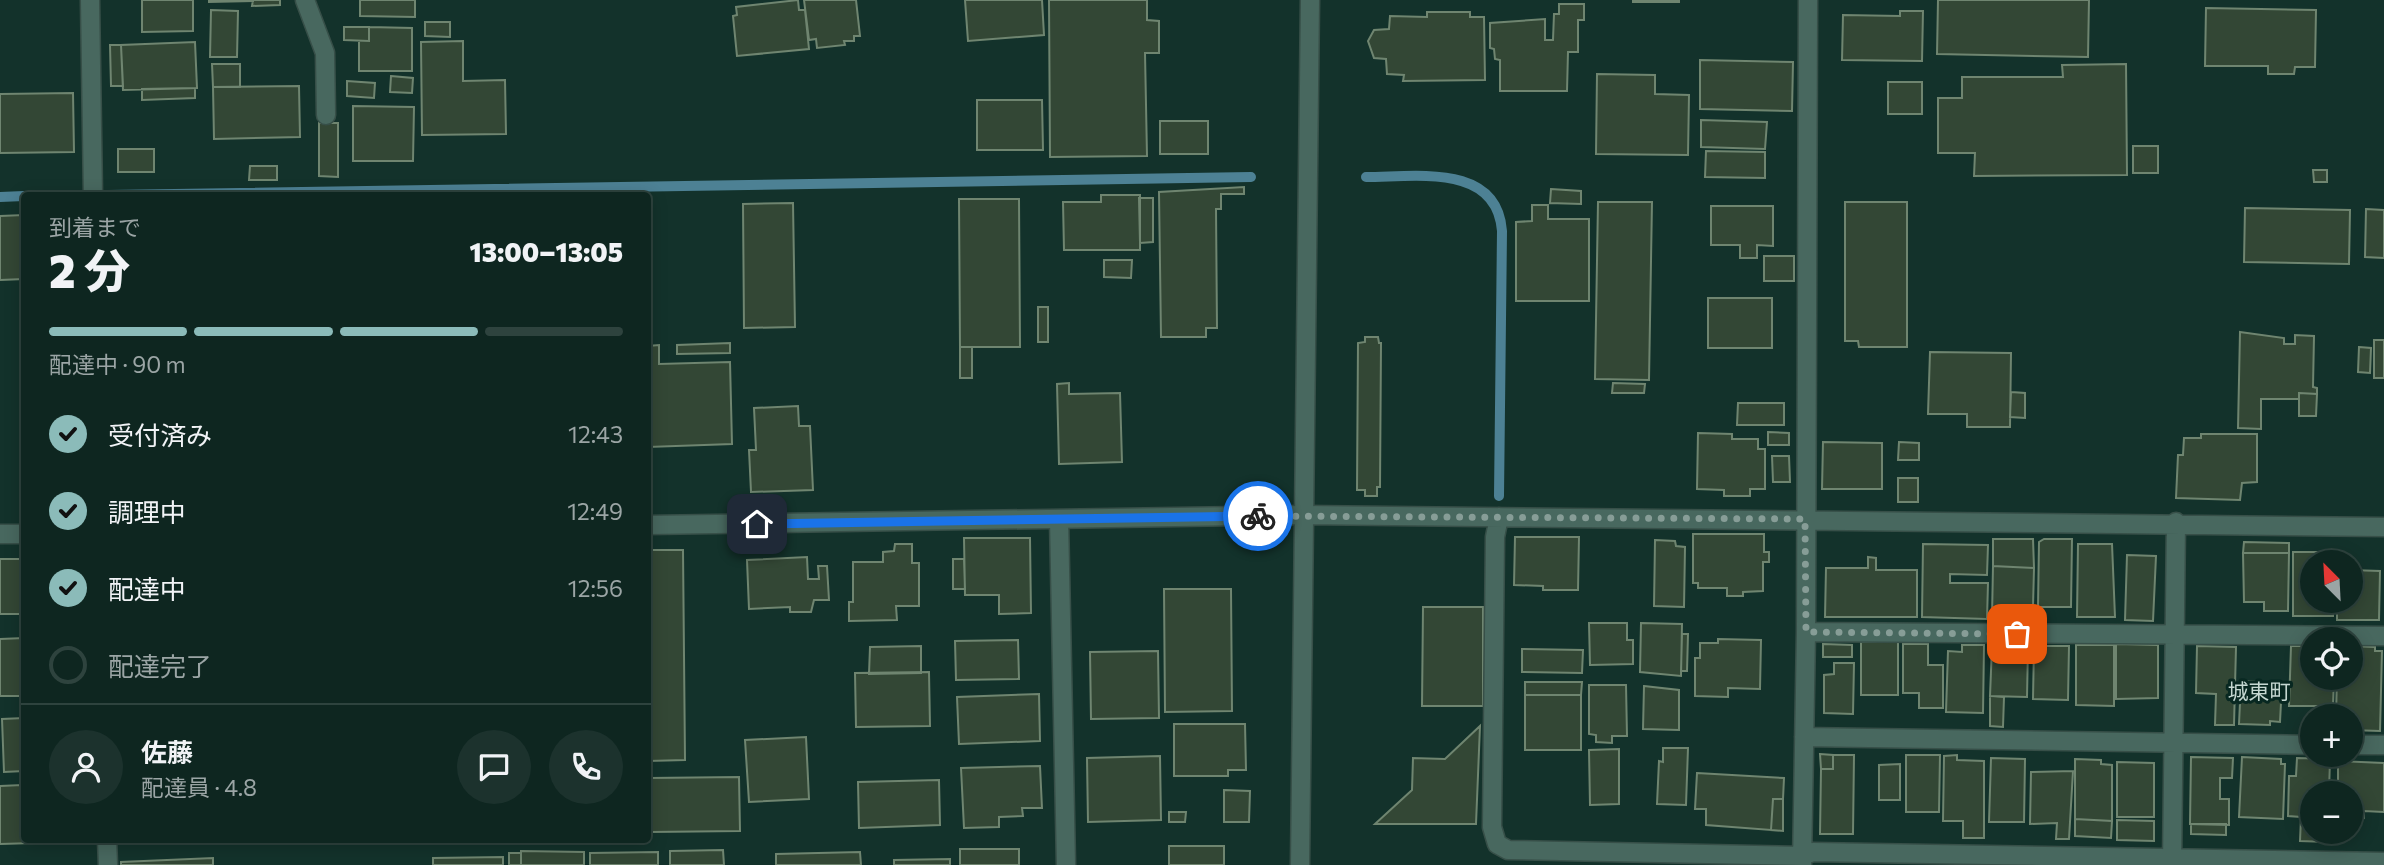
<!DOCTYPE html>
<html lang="ja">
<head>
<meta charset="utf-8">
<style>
	body { margin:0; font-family:Commissioner,"Noto Sans JP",sans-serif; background:#1c322d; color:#f1f3f6; height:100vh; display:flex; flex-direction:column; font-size:26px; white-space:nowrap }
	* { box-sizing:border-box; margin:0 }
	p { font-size:23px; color:#9ba5a5 }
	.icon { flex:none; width:38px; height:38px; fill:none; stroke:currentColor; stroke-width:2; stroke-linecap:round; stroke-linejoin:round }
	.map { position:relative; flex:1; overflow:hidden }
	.details { position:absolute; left:21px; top:192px; width:630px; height:651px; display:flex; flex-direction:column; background:#0e2620; border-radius:7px; box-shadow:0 4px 18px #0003,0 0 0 2px #2e433e }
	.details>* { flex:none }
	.needle { width:46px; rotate:336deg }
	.buttons { position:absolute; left:2300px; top:550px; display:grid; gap:14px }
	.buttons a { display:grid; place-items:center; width:63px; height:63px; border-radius:50%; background:#0e2620; box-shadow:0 4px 18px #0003,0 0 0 2px #2e433e; font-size:35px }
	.pin { position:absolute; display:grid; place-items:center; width:60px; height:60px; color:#fff; margin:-30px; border-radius:14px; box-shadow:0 4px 10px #0006 }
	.courier { position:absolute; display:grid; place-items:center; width:70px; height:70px; margin:-35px; border:5px solid #1a73e8; border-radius:50%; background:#fff; color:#222; box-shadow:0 2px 9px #0007 }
	.headline em { font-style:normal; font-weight:800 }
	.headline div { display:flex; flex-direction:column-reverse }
	.headline { display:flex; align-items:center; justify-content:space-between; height:119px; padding:0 28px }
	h1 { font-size:46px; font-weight:800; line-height:52px }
	.bar { display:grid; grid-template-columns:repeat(4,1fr); gap:10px 7px; align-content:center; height:84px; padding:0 28px }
	.bar i { height:9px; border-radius:5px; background:#2e433e }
	.bar .active { background:#8bbbb9 }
	.bar p { grid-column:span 4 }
	.line { display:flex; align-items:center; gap:18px; padding:0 28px; border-top:2px solid #2e433e }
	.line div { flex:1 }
	.round { display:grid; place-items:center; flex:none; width:74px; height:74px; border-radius:37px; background:#1c322d }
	ol { padding:0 28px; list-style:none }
	li { display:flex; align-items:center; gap:21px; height:77px }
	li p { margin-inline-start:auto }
	li .icon { padding:7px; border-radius:50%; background:#8bbbb9; color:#111; stroke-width:4 }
	li:last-child { color:#9ba5a5 }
	li i { width:38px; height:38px; border:4px solid #2e433e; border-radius:50% }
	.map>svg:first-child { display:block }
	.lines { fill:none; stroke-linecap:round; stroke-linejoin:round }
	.stream { stroke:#4d8194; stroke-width:10 }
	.building { fill:#334735; stroke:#6f8570; stroke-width:2 }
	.street-casing { stroke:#374f48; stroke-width:21 }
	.secondary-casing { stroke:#374f48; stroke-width:21 }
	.street { stroke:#48685f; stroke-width:18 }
	.secondary { stroke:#48685f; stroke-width:18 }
	.done { stroke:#879d97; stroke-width:7; stroke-dasharray:0 12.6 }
	.route { stroke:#1a73e8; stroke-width:9 }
	.labels { text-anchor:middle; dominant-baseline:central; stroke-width:6; stroke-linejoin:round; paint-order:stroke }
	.neighbourhood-label { font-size:21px; fill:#c5d7d1; stroke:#082821 }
</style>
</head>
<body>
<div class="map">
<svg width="2384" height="865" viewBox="0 0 2384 865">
	<rect width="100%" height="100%" fill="#13322b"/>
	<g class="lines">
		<!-- stream -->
		<path class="stream" d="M1366,177C1416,177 1497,163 1502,231L1499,496
			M42,196L1251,177
			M0,197L24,196"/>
	</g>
	<!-- building -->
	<path class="building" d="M142,0H193V31L142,32Z
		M209,0H253V1L209,2Z
		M253,0H280V5L252,6Z
		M360,0H415V17L360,16Z
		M798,0L799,10H805L809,49L737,56L733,16L737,15L736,7Z
		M804,0H856L860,36H854V41H844L845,45L817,48L816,39L809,40Z
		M965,0H1042L1044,35L968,41Z
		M1049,0H1147V20L1159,21V53H1145L1147,156L1050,157Z
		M1633,0H1679V2H1633Z
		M1938,0H2089L2088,57L1937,54Z
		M1559,4H1584V20H1578V52H1568L1567,91H1500V60L1495,59L1494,49L1490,48V23L1545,19V40H1553L1554,14H1559Z
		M2206,8L2316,10L2315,67H2295L2294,74H2268V66H2205Z
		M211,10L238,11L237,57H210Z
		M1900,11H1923L1922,61L1842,60L1843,15L1900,16Z
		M1427,12H1470V17H1484L1485,80L1403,81L1404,75L1387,74L1386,59L1374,58L1368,41L1374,30L1389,29L1390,16L1427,17Z
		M425,22H450V37L425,36Z
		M344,27H369V41L344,40Z
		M369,27L412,28V71H359V41H369Z
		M463,41V81L505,80L506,134L422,135L421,42Z
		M195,42L197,88L123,90L121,45Z
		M110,45H121L123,86H111Z
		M1700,60L1793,62L1792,111L1700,109Z
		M212,64H240V87H213Z
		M2126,64L2127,175L1974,176L1975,153H1938V98H1962V77H2063L2062,65Z
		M1597,74L1655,75V94L1689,95L1688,155L1596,154Z
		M391,76L413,78L412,93L390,92Z
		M347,81L375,83L374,98L347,96Z
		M1888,82H1922V114H1888Z
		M299,86L300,137L214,139L213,87Z
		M195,88V98L142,100V89Z
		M73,93L74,152L0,153V94Z
		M977,100H1042L1043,150H977Z
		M353,106L414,107L413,161H353Z
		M1701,120L1767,122L1765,149L1701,147Z
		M1160,121H1208V154H1160Z
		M319,123H338V177L319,176Z
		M2133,146H2158V173H2133Z
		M118,149H154V172H118Z
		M1706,151L1765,152V178L1705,177Z
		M250,166H277V180H249Z
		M2313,170H2327V182H2314Z
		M1244,187V194H1221V209H1216L1217,328H1206V337H1161L1159,192Z
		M1551,189L1581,191V204L1550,203Z
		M1101,195H1140V250H1064L1063,202H1101Z
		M1139,198H1153V242L1140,243Z
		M959,199H1019L1020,347H960Z
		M1598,202H1652L1649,380L1595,379Z
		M1845,202H1907V347H1859L1858,341H1845Z
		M793,203L795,327L744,328L743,204Z
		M1532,205H1548V219H1589V301H1516V222L1532,221Z
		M1711,206H1773V246L1757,245V258H1740V245H1711Z
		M2245,208L2350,210L2349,264L2244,262Z
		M2366,209L2384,210V258L2365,257Z
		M24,215V279L0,280V216Z
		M1764,256H1794V281H1764Z
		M1104,260H1132L1131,278L1104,277Z
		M1708,298H1772V348H1708Z
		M1038,307H1048V342H1038Z
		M2240,332L2284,338V344H2295V335L2314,336L2313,387L2317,388V394L2299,393V399H2261V429L2238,428Z
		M1365,337H1378L1379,343H1381L1380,487H1377V496H1365V490H1357L1358,343L1365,342Z
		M2374,340H2384V378H2374Z
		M730,343V353L677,354V345Z
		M659,345V364L730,362L732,444L648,447V346Z
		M960,347H972V378H960Z
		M2359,347L2371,348L2370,373L2358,372Z
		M1930,352L2011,353L2010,427H1967V414H1928Z
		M1069,383V394L1120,393L1122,462L1059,464L1057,384Z
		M1613,383L1645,384L1644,393H1612Z
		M2011,392L2025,393V418L2010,417Z
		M2299,393L2317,394L2316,416H2299Z
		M1738,403H1784V425H1737Z
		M798,406L799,426H810L813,490L751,492L749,450H756L754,408Z
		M1768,432L1789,433V445H1768Z
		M1698,433L1732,434V439H1758V449H1765V489H1750V496H1724V490L1697,489Z
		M2201,434H2257V482L2242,483L2240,500L2176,498L2178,455H2183L2184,438H2201Z
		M1823,442L1882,443V489H1822Z
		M1899,442L1919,443V460H1898Z
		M1772,456H1789L1790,482H1773Z
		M1898,478H1918V502H1898Z
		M1693,534H1764V552H1769V562H1763V591L1743,592V596H1727V588H1698V583H1693Z
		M1515,537H1579L1578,590H1543V586L1514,585Z
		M964,538H1030L1031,613L999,614V595H965Z
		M1993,539H2033L2034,568L1993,566Z
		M2044,539H2072L2071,607H2038L2039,542Z
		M1655,540L1675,541L1676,546L1685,547L1684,607L1654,606Z
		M2244,542L2289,543V553H2243Z
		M895,544H912V563H919V606H896L897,620L849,621V602H853V562H883V552L894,551Z
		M1923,544L1988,545L1987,575L1950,574V583H1988L1987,619L1922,617Z
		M2078,544H2112L2115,617H2077Z
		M648,550H683L685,760L648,761Z
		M2293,552H2334V562H2312V600H2333V616H2293Z
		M2243,553H2289L2288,611H2264V602H2244Z
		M2127,555L2156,556L2153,621L2125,620Z
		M807,557L808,579H819L818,566H827L829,600H814L811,612H790V607L749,609L747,560Z
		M1868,557L1876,558V570H1917V617H1825L1826,568H1868Z
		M0,559H24V614H0Z
		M953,559H964L965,589H953Z
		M1993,566L2034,568L2033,607H2028V618L1992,617Z
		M2350,570L2380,571L2379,620H2337V600H2350Z
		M1164,589H1231L1232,711L1165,712Z
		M1423,607H1483V706H1422Z
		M1589,623H1627V640H1633V664L1590,665Z
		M1641,623L1682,624L1681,676L1640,672Z
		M1682,634H1688L1687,671H1681Z
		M24,638V696H0V639Z
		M1718,639L1761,640L1760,689L1728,688V697L1695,696V658H1700V643H1718Z
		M1018,640L1019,679L956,680L955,641Z
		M1861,642H1898V695H1861Z
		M1823,644L1852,645V657H1823Z
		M1903,644H1928V665H1943V708H1919V693H1903Z
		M2116,644L2158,645V698L2116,699Z
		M1962,645H1984L1983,713L1946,712L1948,651L1962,652Z
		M2076,645H2114V706L2076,705Z
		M921,646V673L869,674L870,647Z
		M1992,646H2028L2027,697L1990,696Z
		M2034,646H2069L2068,700L2033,699Z
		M2197,646L2236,647L2234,725H2215L2216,694L2196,693Z
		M2291,646H2312V677H2334L2333,706H2289Z
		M2350,646L2375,647V651H2382L2380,731L2350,730V716H2336L2337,677H2350Z
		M1522,649L1583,650L1582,673L1522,672Z
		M1158,651L1159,718L1091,719L1090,652Z
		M1834,663H1854L1853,714L1824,713V675L1834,674Z
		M929,672L930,726L856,727L855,673Z
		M2241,681L2282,683L2280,722L2270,721V725L2239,724Z
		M1525,682H1582L1581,695H1525Z
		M1589,685H1626L1627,736H1612V743L1596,742V735L1589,734Z
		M1644,686L1679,690V730L1643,729Z
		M1039,694L1040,741L959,744L957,697Z
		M1525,695H1581V750H1525Z
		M1990,696L2004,697L2003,727L1990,726Z
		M2315,708H2331V716H2315Z
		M24,718V771L4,772L2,719Z
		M1174,724H1245L1246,770H1228V776H1174Z
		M1480,726L1476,824H1375L1412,790L1413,758L1445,759Z
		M806,737L809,799L749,802L745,740Z
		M1663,748H1688L1686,805L1657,804L1659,761L1663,762Z
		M1619,749V804L1590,805L1589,750Z
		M1820,754L1833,755V769H1821Z
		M1833,755H1854L1853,834H1820L1821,769H1833Z
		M1906,755H1940L1939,812H1906Z
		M1957,755V760L1984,761V838H1963V821H1943L1944,756Z
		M1160,756L1161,820L1088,822L1087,758Z
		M2191,757L2233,758L2232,778H2220V799H2229V825L2190,824Z
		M2242,757L2281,759V764H2285L2283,819L2239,817Z
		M1991,758L2025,759L2024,822H1989Z
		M2297,758L2330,759L2329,793H2312V831H2328V842L2300,841L2301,817L2288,816L2289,776H2296Z
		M2075,759L2101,760V764L2112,765V821L2075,819Z
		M2338,761L2384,763V812L2364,811V818L2350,817V793H2338Z
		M2117,762L2154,763V817H2117Z
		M1900,764V800H1879V765Z
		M1040,766L1042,808H1022L1023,816L999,817V827L964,828L961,768Z
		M2073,771L2069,839H2056L2057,823L2030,824L2031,772Z
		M1697,773L1784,778L1783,799H1773L1771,830L1706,825V809H1695Z
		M739,777L740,831L650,832L649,778Z
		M939,780L940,825L859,828L858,782Z
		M22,785L24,840L69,842L0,844V786Z
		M1224,790L1250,791L1249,822H1224Z
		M1773,799H1783V831L1771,830Z
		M1169,812H1186L1185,822H1169Z
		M2075,819L2112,821L2111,838L2075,836Z
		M2117,820L2154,821V841L2117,840Z
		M2191,824H2226V835L2191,834Z
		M1169,846H1224V865H1169Z
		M960,849H1019V865H960Z
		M723,850L724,865H670V851Z
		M521,851L584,852V865H521Z
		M658,852V865H590V853Z
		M860,852L861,865H776V854Z
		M509,853H521V865H509Z
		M503,857V865H433V858Z
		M213,858V865H121V862Z
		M950,859V865H894V860Z"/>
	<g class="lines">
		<!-- street casing -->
		<g class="street-casing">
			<path id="street" d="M90,0L93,196
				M305,0L325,53L326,115
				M1499,517L1495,537L1492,827L1497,844L1508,850L1802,856L1813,852L2384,862
				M1059,519L1066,865
				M648,525L1304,515L2384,527
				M0,534H24
				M1806,632L2384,636
				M1804,737L2312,745
				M2350,745H2384
				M107,840L108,865
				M1802,865L1806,632L1808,0
				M2172,865L2176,522"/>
		</g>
		<!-- secondary casing -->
		<g class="secondary-casing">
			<path id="secondary" d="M1300,865L1310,0"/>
		</g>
		<!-- street -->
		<use href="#street" class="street"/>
		<!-- secondary -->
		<use href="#secondary" class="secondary"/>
	</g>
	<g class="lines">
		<!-- done -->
		<path class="done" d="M1258,516L1805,519L1806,632L2017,634"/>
		<!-- route -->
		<path class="route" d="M757,524L1258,516"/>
	</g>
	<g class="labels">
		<!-- neighbourhood labels -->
		<g class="neighbourhood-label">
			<text x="2259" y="690">城東町</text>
		</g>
	</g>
</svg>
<div class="buttons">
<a><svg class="needle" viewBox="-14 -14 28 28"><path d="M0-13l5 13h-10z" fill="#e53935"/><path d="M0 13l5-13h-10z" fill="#9ba5a5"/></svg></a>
<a><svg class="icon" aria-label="locate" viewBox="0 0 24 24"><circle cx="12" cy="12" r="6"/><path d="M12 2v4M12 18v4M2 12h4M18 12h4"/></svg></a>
<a>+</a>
<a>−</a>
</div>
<div class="pin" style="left:2017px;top:634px;background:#ea580c"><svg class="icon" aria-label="bag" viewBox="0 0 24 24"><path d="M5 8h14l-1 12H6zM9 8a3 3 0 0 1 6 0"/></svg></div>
<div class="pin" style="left:757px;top:524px;background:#1f2937"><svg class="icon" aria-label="home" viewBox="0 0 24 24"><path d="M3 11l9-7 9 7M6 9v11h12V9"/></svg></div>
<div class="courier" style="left:1258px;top:516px"><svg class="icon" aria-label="bike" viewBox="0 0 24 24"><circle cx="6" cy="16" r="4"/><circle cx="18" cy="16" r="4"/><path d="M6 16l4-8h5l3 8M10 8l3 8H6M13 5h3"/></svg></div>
<section class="details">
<div class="headline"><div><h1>2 分</h1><p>到着まで</p></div><em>13:00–13:05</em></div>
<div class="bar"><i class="active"></i><i class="active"></i><i class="active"></i><i></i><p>配達中 · 90 m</p></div>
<ol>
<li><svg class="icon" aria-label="check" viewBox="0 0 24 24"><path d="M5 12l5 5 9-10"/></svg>受付済み<p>12:43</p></li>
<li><svg class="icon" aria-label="check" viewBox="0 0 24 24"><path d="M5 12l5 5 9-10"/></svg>調理中<p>12:49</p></li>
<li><svg class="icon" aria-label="check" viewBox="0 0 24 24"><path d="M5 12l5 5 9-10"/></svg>配達中<p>12:56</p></li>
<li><i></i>配達完了</li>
</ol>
<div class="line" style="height:126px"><a class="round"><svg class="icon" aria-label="person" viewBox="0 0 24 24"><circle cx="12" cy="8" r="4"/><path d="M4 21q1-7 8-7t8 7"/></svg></a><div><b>佐藤</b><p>配達員 · 4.8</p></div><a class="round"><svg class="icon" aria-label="chat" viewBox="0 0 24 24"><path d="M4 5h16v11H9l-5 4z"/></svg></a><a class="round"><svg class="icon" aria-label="phone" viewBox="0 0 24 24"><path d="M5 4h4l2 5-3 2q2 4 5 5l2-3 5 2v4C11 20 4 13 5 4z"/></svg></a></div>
</section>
</div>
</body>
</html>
